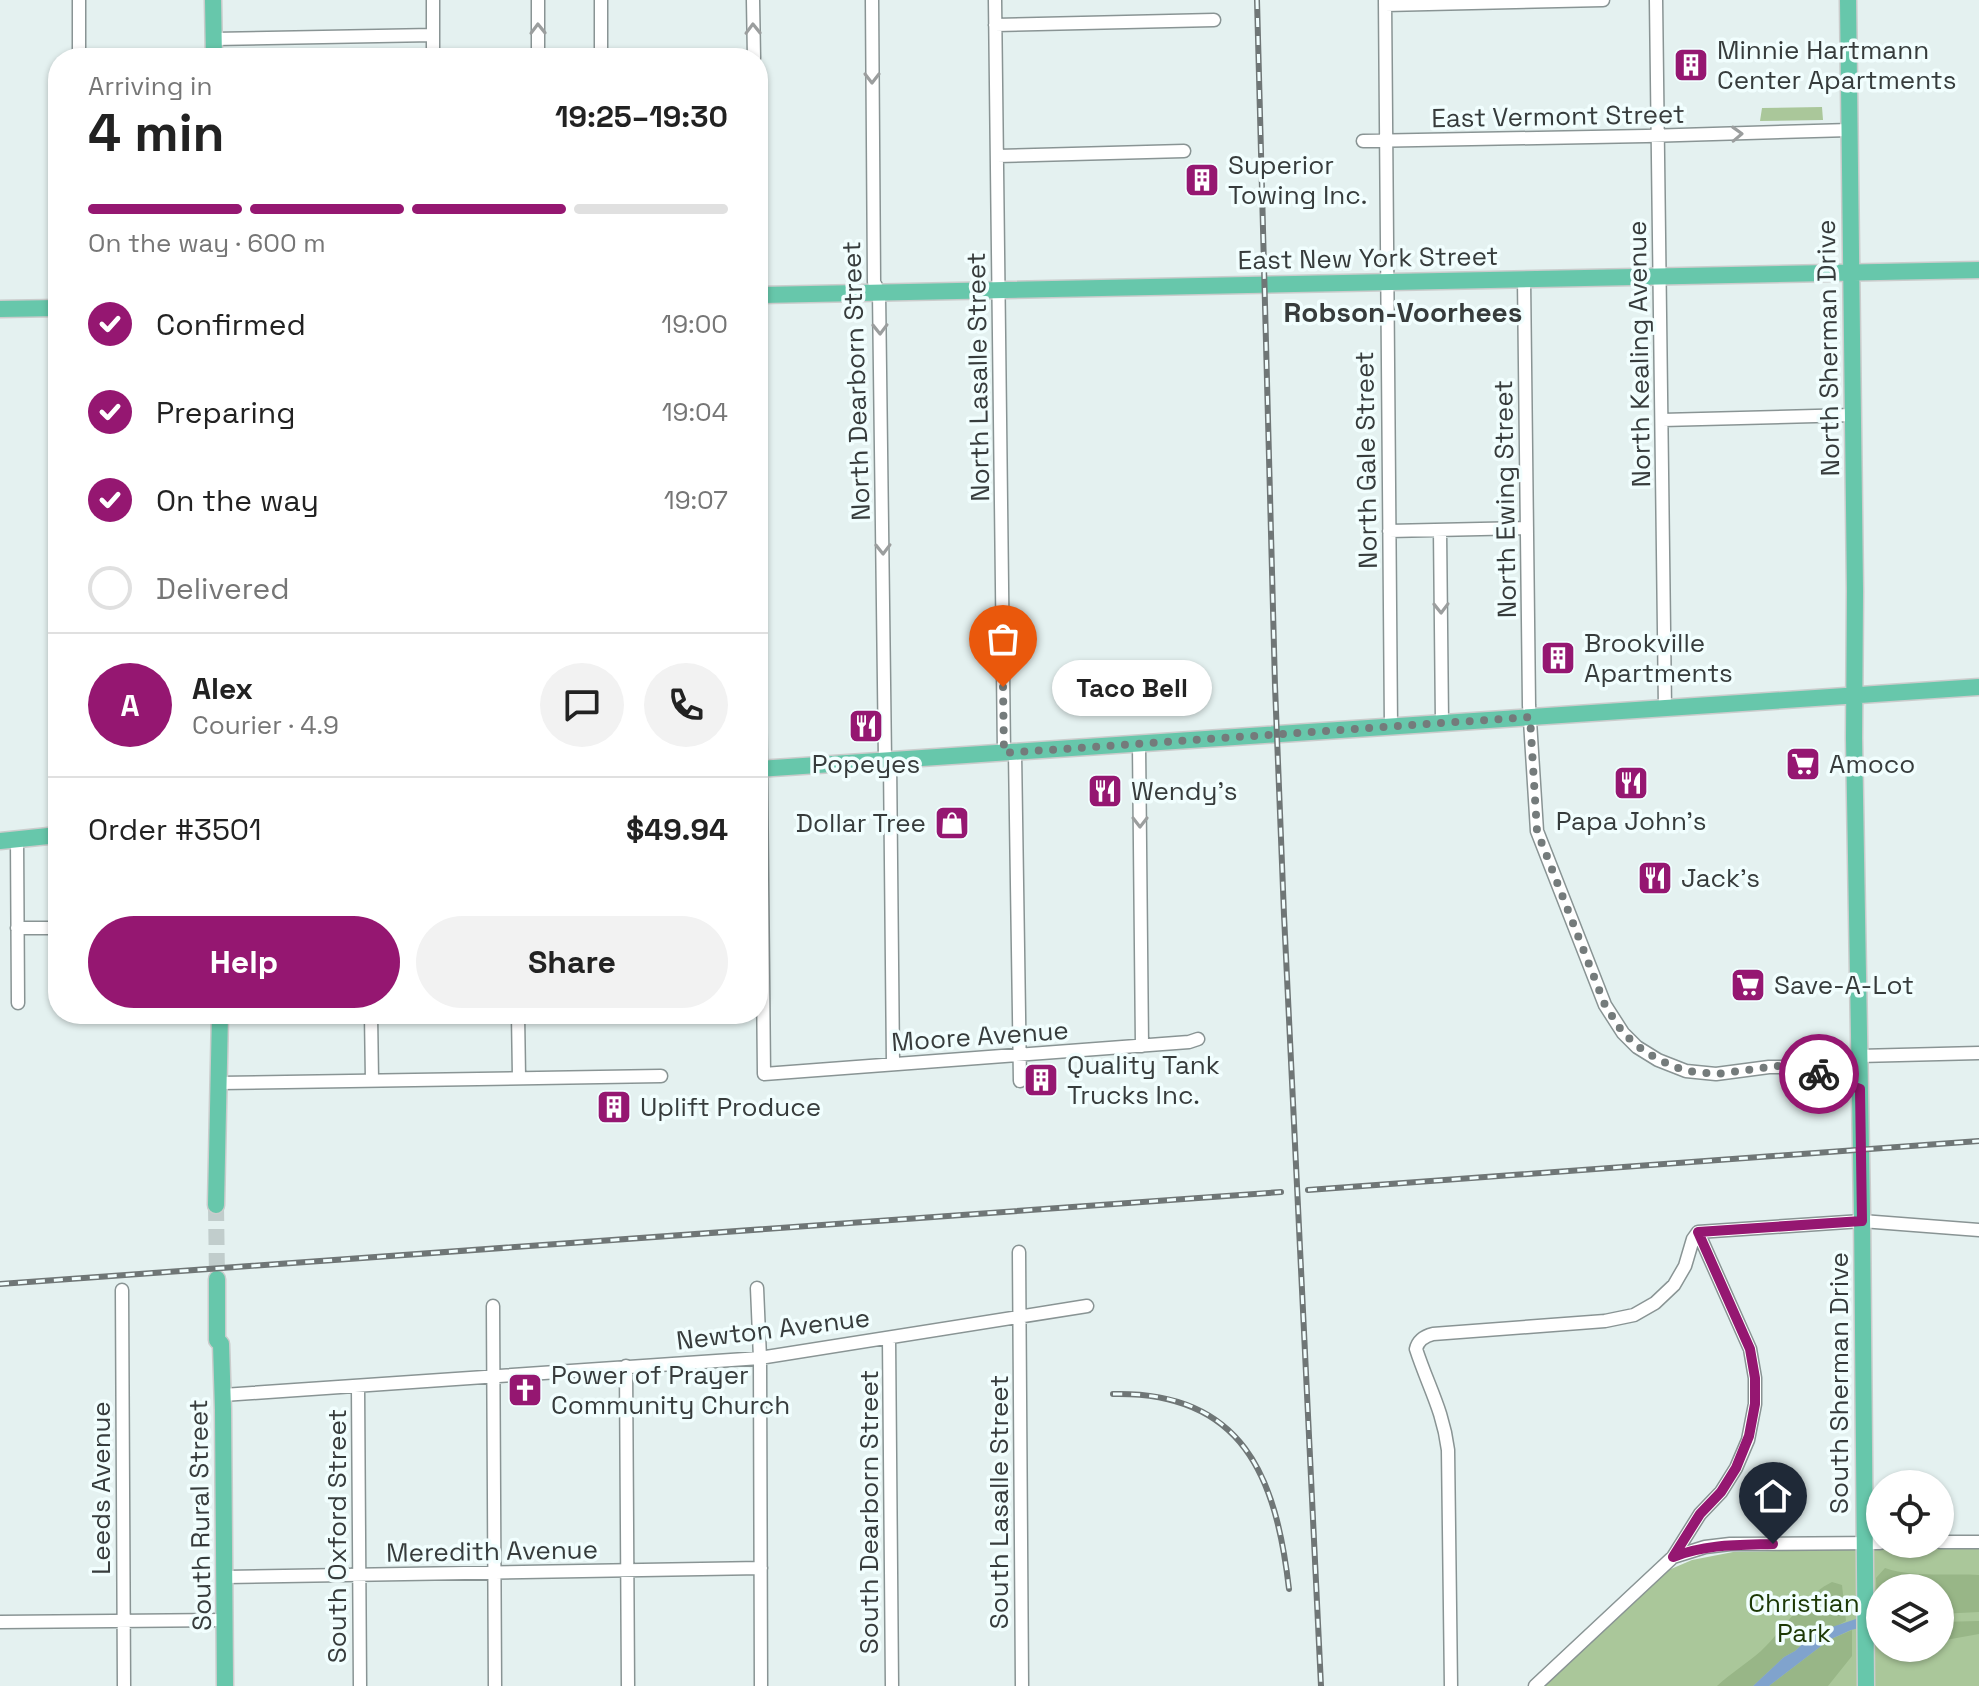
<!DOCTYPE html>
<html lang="en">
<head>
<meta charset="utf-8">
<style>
	body { margin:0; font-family:"Space Grotesk",sans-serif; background:#f2f2f2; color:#222; height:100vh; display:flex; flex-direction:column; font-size:30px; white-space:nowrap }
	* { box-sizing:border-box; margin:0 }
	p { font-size:26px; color:#767676 }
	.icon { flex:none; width:44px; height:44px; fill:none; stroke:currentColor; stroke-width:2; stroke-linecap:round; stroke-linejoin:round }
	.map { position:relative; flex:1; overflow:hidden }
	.panel { position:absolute; left:48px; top:48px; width:720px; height:976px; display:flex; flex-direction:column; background:#fff; border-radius:32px; box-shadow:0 2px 6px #0004 }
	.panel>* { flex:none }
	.fabs { position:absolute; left:1866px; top:1470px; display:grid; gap:16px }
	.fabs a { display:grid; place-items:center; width:88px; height:88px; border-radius:50%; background:#fff; box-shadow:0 2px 6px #0004; font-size:40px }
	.pin { position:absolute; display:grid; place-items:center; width:68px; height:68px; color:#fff; margin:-82px -34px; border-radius:50% 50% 50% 0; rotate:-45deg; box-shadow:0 0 8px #0007 }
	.pin .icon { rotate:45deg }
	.courier { position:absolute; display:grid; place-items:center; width:80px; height:80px; margin:-40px; border:6px solid #951771; border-radius:50%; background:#fff; color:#222; box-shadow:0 2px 10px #0007 }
	.bubble { position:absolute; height:56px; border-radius:28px; background:#fff; box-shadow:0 2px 6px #0004; font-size:26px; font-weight:700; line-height:56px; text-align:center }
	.overview em { font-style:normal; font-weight:700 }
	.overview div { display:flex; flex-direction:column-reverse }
	.overview { display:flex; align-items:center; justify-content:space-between; height:136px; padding:0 40px }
	h1 { font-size:52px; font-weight:700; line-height:60px }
	.bar { display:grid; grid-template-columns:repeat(4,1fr); gap:12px 8px; align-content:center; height:96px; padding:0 40px }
	.bar i { height:10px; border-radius:6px; background:#e0e0e0 }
	.bar .selected { background:#951771 }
	.bar p { grid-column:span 4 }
	.line { display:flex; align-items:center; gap:20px; padding:0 40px; border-top:2px solid #e0e0e0 }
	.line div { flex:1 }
	.round { display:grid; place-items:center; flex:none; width:84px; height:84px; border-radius:42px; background:#f2f2f2 }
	ol { padding:0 40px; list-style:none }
	li { display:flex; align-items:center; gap:24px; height:88px }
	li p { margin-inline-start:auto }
	li .icon { padding:8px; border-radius:50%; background:#951771; color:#fff; stroke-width:4 }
	li:last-child { color:#767676 }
	li i { width:44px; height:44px; border:4px solid #e0e0e0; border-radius:50% }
	.button { display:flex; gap:16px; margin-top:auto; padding:16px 40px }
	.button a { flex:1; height:92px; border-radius:48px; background:#951771; color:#fff; font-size:32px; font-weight:700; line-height:92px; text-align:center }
	.button a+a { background:#f2f2f2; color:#222 }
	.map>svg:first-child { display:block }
	.green { fill:#aac79a; fill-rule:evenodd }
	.forest { fill:#98b687 }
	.water { fill:#80a3cd }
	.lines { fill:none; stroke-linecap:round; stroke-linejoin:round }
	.major-tunnel { stroke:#c1cdcc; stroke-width:16; stroke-dasharray:16 8; stroke-linecap:butt }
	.minor-casing { stroke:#899494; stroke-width:15 }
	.major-casing { stroke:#cbcccc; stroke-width:19 }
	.minor { stroke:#fff; stroke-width:12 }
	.major { stroke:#67c7ab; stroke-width:16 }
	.rail-casing { stroke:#6f7676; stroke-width:6 }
	.rail { stroke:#f1fefe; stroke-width:3; stroke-dasharray:9; stroke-linecap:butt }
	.oneway { stroke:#9b9e9e }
	.done { stroke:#747b7b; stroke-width:8; stroke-dasharray:0 14.4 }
	.route { stroke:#951771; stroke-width:10 }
	.labels { text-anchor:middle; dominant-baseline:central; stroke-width:7; stroke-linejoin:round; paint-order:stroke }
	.poi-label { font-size:26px; fill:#373c3c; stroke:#f1fefe; text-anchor:start }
	.street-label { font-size:26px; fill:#373c3c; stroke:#f1fefe }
	.park-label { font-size:26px; fill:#1c3805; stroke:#f1fefe }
	.neighbourhood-label { font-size:28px; font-weight:bold; fill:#373c3c; stroke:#f1fefe }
</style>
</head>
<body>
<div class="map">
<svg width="1979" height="1686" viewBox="0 0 1979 1686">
	<rect width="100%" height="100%" fill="#e4f1f0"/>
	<!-- green -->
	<path class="green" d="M1822,107L1823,120L1760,121L1762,108Z
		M1979,1547V1686H1544L1664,1572L1692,1560L1733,1552ZM1880,1588H1940V1648H1880Z"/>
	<!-- forest -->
	<path class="forest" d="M1885,1568C1913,1578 1948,1573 1979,1575V1612L1940,1614V1588H1880V1611H1877L1876,1578Z
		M1832,1582L1842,1585L1846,1621L1835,1627L1814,1633L1795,1651L1784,1657L1753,1686H1717C1731,1673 1747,1663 1761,1651C1785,1628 1802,1597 1832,1582Z
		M1979,1621V1634L1940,1641V1622Z
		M1852,1630V1656L1828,1686H1769L1829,1640Z"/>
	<!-- water -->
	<path class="water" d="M1880,1611V1623L1851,1630L1829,1640L1769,1686H1753L1784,1657L1795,1651L1814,1633Z"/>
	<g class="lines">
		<!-- major-tunnel -->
		<path class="major-tunnel" d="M216,1205L217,1279"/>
		<!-- minor casing -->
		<g class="minor-casing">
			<path id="minor" d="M79,0V58
				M433,0V58
				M538,0V58
				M601,0V58
				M753,0L754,58
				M872,0L874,282L879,292L885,761
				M995,0L1004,753
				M1385,0L1391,727
				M1656,0L1665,709
				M1385,5L1603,0
				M995,25L1214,20
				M214,39L433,35
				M1363,141L1646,136L1850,130
				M997,156L1184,151
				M1524,279L1529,705L1537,831L1605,1005L1623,1033L1637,1047L1658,1060L1686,1071L1716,1074L1769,1067H1790L1804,1069L1860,1089
				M1662,420L1853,415
				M758,487L764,1074L1189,1042L1198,1039
				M1440,530L1442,723
				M1389,531L1527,528
				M1139,744L1142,1046
				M1015,752L1020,1081
				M890,760L893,1064
				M17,839L18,1003
				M17,928H58
				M371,1014L372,1080
				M518,1014L519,1077
				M1859,1056L1979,1053
				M219,1083L661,1076
				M1019,1252L1022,1686
				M757,1288L760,1358L761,1686
				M122,1290L124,1686
				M493,1306L495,1686
				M889,1338L892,1686
				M626,1366L628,1686
				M358,1386L360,1686
				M223,1395L760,1358L1087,1306
				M1940,1542H1979
				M1673,1557L1700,1514L1721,1492L1736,1468L1748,1440L1755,1404V1378L1750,1349L1698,1232
				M225,1577L761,1568
				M0,1622L225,1620
				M1451,1686L1448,1450C1443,1410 1428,1386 1416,1349C1418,1340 1425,1336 1433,1334L1605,1321L1634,1315L1655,1303L1674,1285L1685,1266L1693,1239L1698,1232L1862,1221L1979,1230
				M1535,1686L1673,1557L1705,1547L1730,1544L1880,1543"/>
		</g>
		<!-- major casing -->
		<g class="major-casing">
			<path id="major" d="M213,0L214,58
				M1848,0L1855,591L1854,738L1862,1212L1866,1686
				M758,295L1979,270
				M0,309L58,308
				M758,769L1979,687
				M0,841L58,835
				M216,1205L220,1014
				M217,1279V1340L221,1344L223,1410L225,1686"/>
		</g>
		<!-- minor -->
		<use href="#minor" class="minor"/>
		<!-- major -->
		<use href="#major" class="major"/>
		<!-- rail casing -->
		<g class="rail-casing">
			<path id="rail" d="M1257,0L1275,686L1284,915L1321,1686
				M1308,1190L1979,1141
				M0,1284L1281,1192
				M1113,1394C1243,1391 1276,1477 1289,1589"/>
		</g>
		<!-- rail -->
		<use href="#rail" class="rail"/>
	</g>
	<!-- one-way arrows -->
	<defs><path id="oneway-chevron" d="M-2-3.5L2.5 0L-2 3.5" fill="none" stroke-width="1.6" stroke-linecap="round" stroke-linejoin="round" transform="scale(2)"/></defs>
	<g class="oneway">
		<use href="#oneway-chevron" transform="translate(538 29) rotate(-91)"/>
		<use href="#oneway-chevron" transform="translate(753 29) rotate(-91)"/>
		<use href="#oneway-chevron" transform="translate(872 78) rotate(90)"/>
		<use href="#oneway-chevron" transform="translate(1737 134) rotate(-2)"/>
		<use href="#oneway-chevron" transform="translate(880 329) rotate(89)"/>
		<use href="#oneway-chevron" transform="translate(883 549) rotate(89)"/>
		<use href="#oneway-chevron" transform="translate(1441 608) rotate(89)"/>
		<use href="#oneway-chevron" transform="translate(1140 822) rotate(90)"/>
	</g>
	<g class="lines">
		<!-- done -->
		<path class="done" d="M1003,687L1004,753L1530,717L1537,831L1605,1005L1623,1033L1645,1052L1670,1065L1686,1071L1716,1074L1778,1066L1804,1069L1819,1074"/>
		<!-- route -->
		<path class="route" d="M1773,1544C1738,1545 1706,1544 1673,1557L1700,1514L1721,1492L1736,1468L1749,1436L1755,1404V1378L1750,1349L1698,1232L1862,1221L1860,1089L1819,1074"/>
	</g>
	<!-- icons -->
	<defs>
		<g id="building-square" transform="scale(1.8)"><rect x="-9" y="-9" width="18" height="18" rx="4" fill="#951771" stroke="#f1fefe"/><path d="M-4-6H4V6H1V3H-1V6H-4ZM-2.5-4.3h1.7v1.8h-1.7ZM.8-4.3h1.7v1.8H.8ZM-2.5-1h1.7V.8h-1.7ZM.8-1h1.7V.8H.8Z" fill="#fff"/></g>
		<g id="restaurant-square" transform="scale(1.8)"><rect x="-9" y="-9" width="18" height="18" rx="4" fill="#951771" stroke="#f1fefe"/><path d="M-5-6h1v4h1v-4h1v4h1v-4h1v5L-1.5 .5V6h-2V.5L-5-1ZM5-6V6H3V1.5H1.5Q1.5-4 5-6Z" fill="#fff"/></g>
		<g id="supermarket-square" transform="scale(1.8)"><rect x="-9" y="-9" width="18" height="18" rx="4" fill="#951771" stroke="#f1fefe"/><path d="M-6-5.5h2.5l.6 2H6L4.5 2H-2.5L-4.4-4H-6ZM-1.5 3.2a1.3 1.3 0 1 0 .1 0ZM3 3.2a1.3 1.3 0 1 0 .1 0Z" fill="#fff"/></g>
		<g id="shop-square" transform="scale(1.8)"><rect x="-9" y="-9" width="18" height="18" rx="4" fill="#951771" stroke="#f1fefe"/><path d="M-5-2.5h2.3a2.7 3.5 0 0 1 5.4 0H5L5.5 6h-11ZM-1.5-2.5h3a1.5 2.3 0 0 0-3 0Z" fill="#fff"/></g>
		<g id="church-square" transform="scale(1.8)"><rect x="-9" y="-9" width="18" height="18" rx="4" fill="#951771" stroke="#f1fefe"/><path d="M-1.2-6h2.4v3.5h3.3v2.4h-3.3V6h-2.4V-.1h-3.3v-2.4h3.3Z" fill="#fff"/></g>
	</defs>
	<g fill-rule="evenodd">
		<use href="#building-square" x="1691" y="65"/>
		<use href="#building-square" x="1202" y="180"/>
		<use href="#building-square" x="1558" y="658"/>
		<use href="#restaurant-square" x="866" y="726"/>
		<use href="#supermarket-square" x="1803" y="764"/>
		<use href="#restaurant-square" x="1631" y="783"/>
		<use href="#restaurant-square" x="1105" y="791"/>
		<use href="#shop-square" x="952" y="823"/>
		<use href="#restaurant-square" x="1655" y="878"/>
		<use href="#supermarket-square" x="1748" y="985"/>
		<use href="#building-square" x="1041" y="1080"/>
		<use href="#building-square" x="614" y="1107"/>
		<use href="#church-square" x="525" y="1390"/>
	</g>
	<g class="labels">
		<!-- poi labels -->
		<g class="poi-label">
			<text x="1717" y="50">Minnie Hartmann<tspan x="1717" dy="30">Center Apartments</tspan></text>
			<text x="1228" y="165">Superior<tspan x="1228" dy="30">Towing Inc.</tspan></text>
			<text x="1584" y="643">Brookville<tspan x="1584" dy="30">Apartments</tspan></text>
			<text x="866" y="764" text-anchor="middle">Popeyes</text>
			<text x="1829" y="764">Amoco</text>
			<text x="1131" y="791">Wendy's</text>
			<text x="1631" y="821" text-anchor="middle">Papa John's</text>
			<text x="926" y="823" text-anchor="end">Dollar Tree</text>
			<text x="1681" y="878">Jack's</text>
			<text x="1774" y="985">Save-A-Lot</text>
			<text x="1067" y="1065">Quality Tank<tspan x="1067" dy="30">Trucks Inc.</tspan></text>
			<text x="640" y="1107">Uplift Produce</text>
			<text x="551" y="1375">Power of Prayer<tspan x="551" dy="30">Community Church</tspan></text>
		</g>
		<!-- street labels -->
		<g class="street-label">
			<text transform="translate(1558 116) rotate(-1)">East Vermont Street</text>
			<text transform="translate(1368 258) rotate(-1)">East New York Street</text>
			<text transform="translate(1828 348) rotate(-91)">North Sherman Drive</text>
			<text transform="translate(1639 354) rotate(-91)">North Kealing Avenue</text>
			<text transform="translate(978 377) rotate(-91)">North Lasalle Street</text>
			<text transform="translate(856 381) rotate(-92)">North Dearborn Street</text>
			<text transform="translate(1366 460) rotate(-91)">North Gale Street</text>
			<text transform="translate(1505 499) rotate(-91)">North Ewing Street</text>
			<text transform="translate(980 1036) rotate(-4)">Moore Avenue</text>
			<text transform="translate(773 1329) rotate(-7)">Newton Avenue</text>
			<text transform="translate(1839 1383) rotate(-90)">South Sherman Drive</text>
			<text transform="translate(101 1488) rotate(-90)">Leeds Avenue</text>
			<text transform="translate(999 1502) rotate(-90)">South Lasalle Street</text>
			<text transform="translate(869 1512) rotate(-90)">South Dearborn Street</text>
			<text transform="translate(200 1515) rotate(-91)">South Rural Street</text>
			<text transform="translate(337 1536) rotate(-90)">South Oxford Street</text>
			<text transform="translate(492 1551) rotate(-1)">Meredith Avenue</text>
		</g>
		<!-- park labels -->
		<g class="park-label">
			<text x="1804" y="1603">Christian<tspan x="1804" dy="30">Park</tspan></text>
		</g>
		<!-- neighbourhood labels -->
		<g class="neighbourhood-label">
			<text x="1403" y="312">Robson-Voorhees</text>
		</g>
	</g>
</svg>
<div class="fabs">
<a><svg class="icon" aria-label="locate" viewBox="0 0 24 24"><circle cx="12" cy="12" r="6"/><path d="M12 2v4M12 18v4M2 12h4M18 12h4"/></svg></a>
<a><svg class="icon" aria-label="layers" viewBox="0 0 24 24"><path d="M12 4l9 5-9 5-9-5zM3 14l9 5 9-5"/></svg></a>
</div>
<div class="pin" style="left:1003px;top:687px;background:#ea580c"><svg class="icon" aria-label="bag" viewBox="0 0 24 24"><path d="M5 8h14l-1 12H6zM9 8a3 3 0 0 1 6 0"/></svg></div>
<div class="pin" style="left:1773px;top:1544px;background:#1f2937"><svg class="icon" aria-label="home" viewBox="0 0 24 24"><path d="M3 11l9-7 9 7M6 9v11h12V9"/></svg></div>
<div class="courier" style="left:1819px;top:1074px"><svg class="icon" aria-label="bike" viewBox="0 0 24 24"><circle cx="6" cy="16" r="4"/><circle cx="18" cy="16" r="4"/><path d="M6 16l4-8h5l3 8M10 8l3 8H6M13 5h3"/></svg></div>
<div class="bubble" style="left:1052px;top:660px;width:160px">Taco Bell</div>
<section class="panel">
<div class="overview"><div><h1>4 min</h1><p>Arriving in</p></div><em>19:25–19:30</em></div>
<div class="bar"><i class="selected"></i><i class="selected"></i><i class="selected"></i><i></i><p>On the way · 600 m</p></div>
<ol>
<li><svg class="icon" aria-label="check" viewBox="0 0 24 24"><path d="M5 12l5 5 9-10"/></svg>Confirmed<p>19:00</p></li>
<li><svg class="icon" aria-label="check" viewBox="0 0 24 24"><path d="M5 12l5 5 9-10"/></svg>Preparing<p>19:04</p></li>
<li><svg class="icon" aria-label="check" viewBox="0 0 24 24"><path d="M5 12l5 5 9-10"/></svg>On the way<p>19:07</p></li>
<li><i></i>Delivered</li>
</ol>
<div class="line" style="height:144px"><b class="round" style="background:#951771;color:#fff">A</b><div><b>Alex</b><p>Courier · 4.9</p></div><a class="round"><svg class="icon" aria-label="chat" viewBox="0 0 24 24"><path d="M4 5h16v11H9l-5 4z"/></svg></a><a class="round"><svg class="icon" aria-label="phone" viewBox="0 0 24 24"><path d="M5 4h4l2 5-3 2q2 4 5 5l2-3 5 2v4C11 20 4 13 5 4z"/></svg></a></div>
<div class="line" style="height:104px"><div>Order #3501</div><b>$49.94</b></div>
<div class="button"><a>Help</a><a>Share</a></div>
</section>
</div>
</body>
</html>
